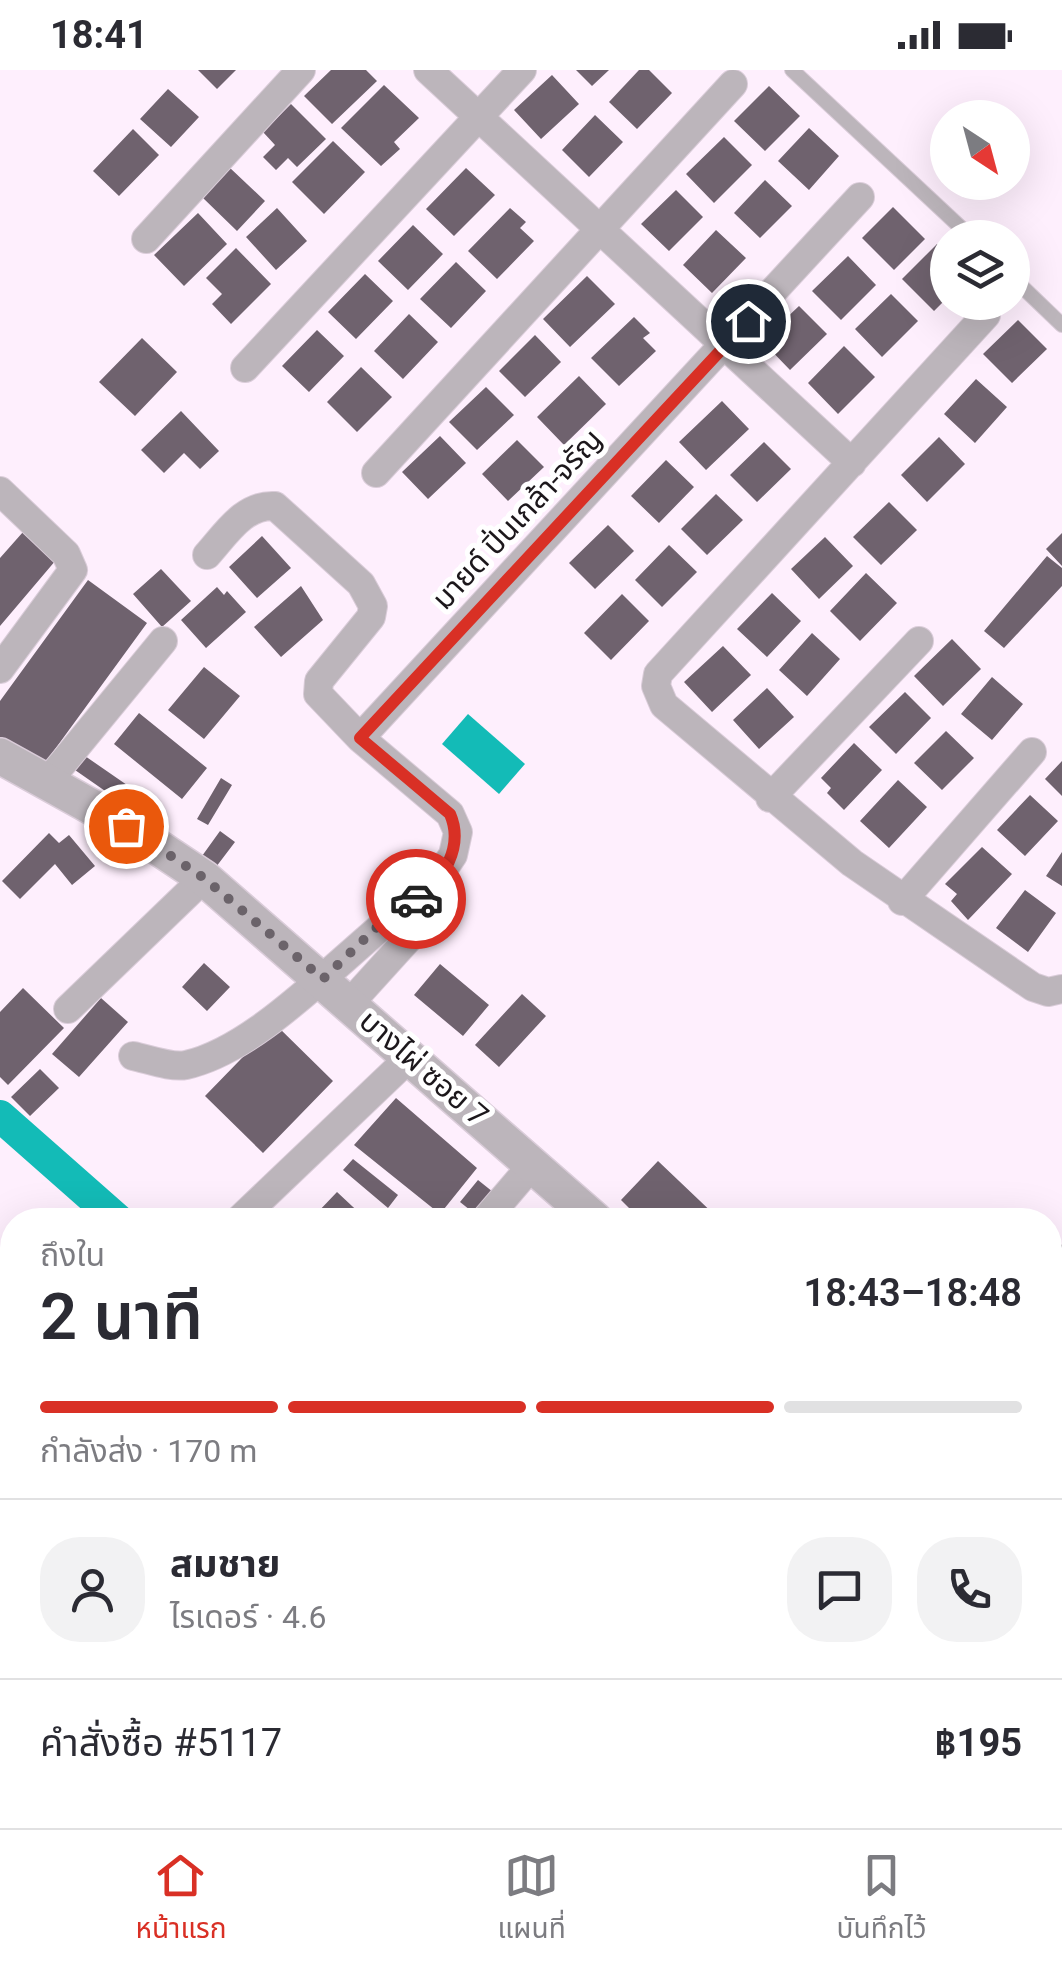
<!DOCTYPE html>
<html lang="th">
<head>
<meta charset="utf-8">
<style>
	body { margin:0; font-family:Roboto,"Noto Sans Thai",sans-serif; background:#f2f2f3; color:#2b2b33; height:100vh; display:flex; flex-direction:column; font-size:38px; white-space:nowrap }
	* { box-sizing:border-box; margin:0 }
	p { font-size:32px; color:#7c7c81 }
	.icon { flex:none; width:55px; height:55px; fill:none; stroke:currentColor; stroke-width:2; stroke-linecap:round; stroke-linejoin:round }
	.map { position:relative; flex:1; overflow:hidden }
	.side { position:absolute; left:0px; top:1138px; width:1062px; height:622px; display:flex; flex-direction:column; background:#fff; border-radius:40px 40px 0 0; box-shadow:0 10px 40px #0002 }
	.side>* { flex:none }
	.needle { width:65px; rotate:144deg }
	.controls { position:absolute; left:930px; top:30px; display:grid; gap:20px }
	.controls a { display:grid; place-items:center; width:100px; height:100px; border-radius:50%; background:#fff; box-shadow:0 10px 40px #0002; font-size:50px }
	.pin { position:absolute; display:grid; place-items:center; width:85px; height:85px; color:#fff; margin:-42px; border:5px solid #fff; border-radius:50%; box-shadow:0 2px 10px #0007 }
	.courier { position:absolute; display:grid; place-items:center; width:100px; height:100px; margin:-50px; border:8px solid #d93025; border-radius:50%; background:#fff; color:#222; box-shadow:0 2px 12px #0007 }
	.overview em { font-style:normal; font-weight:600 }
	.overview div { display:flex; flex-direction:column-reverse }
	.overview { display:flex; align-items:center; justify-content:space-between; height:170px; padding:0 40px }
	h1 { font-size:65px; font-weight:600; line-height:75px }
	.bar { display:grid; grid-template-columns:repeat(4,1fr); gap:15px 10px; align-content:center; height:120px; padding:0 40px }
	.bar i { height:12px; border-radius:8px; background:#e1e1e2 }
	.bar .current { background:#d93025 }
	.bar p { grid-column:span 4 }
	.line { display:flex; align-items:center; gap:25px; padding:0 40px; border-top:2px solid #e1e1e2 }
	.line div { flex:1 }
	.round { display:grid; place-items:center; flex:none; width:105px; height:105px; border-radius:40px; background:#f2f2f3 }
	.status { display:flex; justify-content:space-between; align-items:center; height:70px; padding:0 50px; background:#fff; direction:ltr }
	.status svg { height:28px; fill:currentColor }
	.tabs { display:flex; justify-content:space-around; align-items:center; height:140px; border-top:2px solid #e1e1e2; background:#fff; font-size:28px; color:#7c7c81 }
	.tabs a { display:grid; justify-items:center; gap:5px }
	.tabs .current { color:#d93025 }
	.map>svg:first-child { display:block }
	.water { fill:#13bbb7 }
	.lines { fill:none; stroke-linecap:round; stroke-linejoin:round }
	.canal { stroke:#13bbb7; stroke-width:32 }
	.building { fill:#6f626e }
	.service-casing { stroke:#daccd9; stroke-width:16 }
	.minor-casing { stroke:#daccd9; stroke-width:30 }
	.tertiary-casing { stroke:#daccd9; stroke-width:38 }
	.service { stroke:#bcb5bb; stroke-width:14 }
	.minor { stroke:#bcb5bb; stroke-width:28 }
	.tertiary { stroke:#bcb5bb; stroke-width:35 }
	.done { stroke:#6b636a; stroke-width:10; stroke-dasharray:0 18 }
	.route { stroke:#d93025; stroke-width:12 }
	.labels { text-anchor:middle; dominant-baseline:central; stroke-width:10; stroke-linejoin:round; paint-order:stroke }
	.street-label { font-size:30px; fill:#1c171b; stroke:#fff }
</style>
</head>
<body>
<div class="status"><b>18:41</b><svg viewBox="0 0 49 12"><path d="M0 12V9h3v3zM5 12V6h3v6zM10 12V3h3v9zM15 12V0h3v12zM26 1h20v11H26zM47 4h2v5h-2z"/></svg></div>
<div class="map">
<svg width="1062" height="1758" viewBox="0 0 1062 1758">
	<rect width="100%" height="100%" fill="#feeffd"/>
	<!-- water -->
	<path class="water" d="M468,644L525,694L499,724L442,674Z"/>
	<g class="lines">
		<!-- canal -->
		<path class="canal" d="M0,1046L118,1150
			M262,1758L267,1748"/>
	</g>
	<!-- building -->
	<path class="building" d="M198,0H236L217,19Z
		M331,0H366L377,11L332,54L304,26Z
		M576,0H609L592,16Z
		M639,0H649L672,23L637,59L609,32Z
		M552,5L579,34L541,69L514,40Z
		M384,15L419,48L394,72L400,79L381,96L341,58Z
		M769,16L800,46L765,81L734,51Z
		M168,19L199,47L171,77L140,49Z
		M291,34L326,69L297,97L288,88L276,100L263,87L275,75L263,62Z
		M595,45L623,72L589,107L562,80Z
		M809,58L839,86L809,120L778,91Z
		M133,59L159,85L119,126L93,101Z
		M724,67L752,95L714,133L686,104Z
		M333,71L365,102L324,144L292,112Z
		M229,97L265,131L237,161L202,127Z
		M466,98L495,125L454,166L426,139Z
		M765,110L792,136L760,168L734,143Z
		M676,120L703,147L669,181L641,154Z
		M893,137L925,169L894,200L862,168Z
		M277,138L307,171L276,200L246,167Z
		M510,138L526,152L520,158L534,171L497,209L468,181Z
		M198,143L227,174L184,216L154,185Z
		M413,155L443,184L408,220L378,191Z
		M716,160L746,188L712,223L683,195Z
		M937,174L948,184V227L934,241L902,209Z
		M236,178L271,214L231,254L212,234L222,224L206,208Z
		M848,186L876,215L841,250L812,221Z
		M456,192L486,221L451,258L420,229Z
		M365,204L393,231L356,269L328,242Z
		M587,206L615,234L570,277L543,249Z
		M891,224L918,251L882,287L855,259Z
		M799,236L827,264L790,300L762,271Z
		M409,244L438,272L403,309L374,281Z
		M634,247L650,263L643,268L656,281L619,316L591,288Z
		M1018,250L1047,279L1012,313L983,284Z
		M317,260L344,286L309,322L282,296Z
		M535,265L561,292L525,327L499,301Z
		M142,268L177,302L135,346L99,312Z
		M844,276L875,307L838,344L808,313Z
		M361,297L392,327L357,362L327,332Z
		M579,306L606,334L564,375L537,347Z
		M976,309L1007,337L975,373L944,344Z
		M486,317L514,345L477,380L449,352Z
		M722,331L749,359L706,400L679,372Z
		M181,341L219,381L200,399L184,383L164,403L141,380Z
		M440,366L466,393L428,429L402,402Z
		M939,367L965,394L927,432L901,405Z
		M517,370L544,397L508,431L482,404Z
		M764,372L791,399L757,432L730,405Z
		M666,390L694,417L659,453L631,426Z
		M716,424L743,450L707,485L681,459Z
		M889,432L917,460L881,495L853,467Z
		M608,455L634,481L595,519L569,493Z
		M23,462L56,490L0,556V488Z
		M1062,463V496L1046,479Z
		M262,466L291,498L257,528L229,497Z
		M825,467L853,496L819,529L791,499Z
		M669,475L697,502L662,537L635,510Z
		M1047,486L1062,498V516L1004,578L984,561Z
		M161,499L191,531L162,557L133,524Z
		M866,503L897,533L860,571L830,541Z
		M88,510L147,553L42,697L0,667V631Z
		M301,516L323,550L281,587L254,557Z
		M217,517L224,525L227,521L246,542L206,578L181,550Z
		M772,523L801,551L767,587L737,559Z
		M622,524L649,551L611,590L584,563Z
		M812,563L840,589L807,626L779,600Z
		M952,569L981,599L943,636L914,606Z
		M723,576L751,605L712,642L684,612Z
		M204,597L240,626L204,669L168,640Z
		M992,607L1023,634L992,670L961,644Z
		M767,618L794,647L759,679L733,650Z
		M905,622L931,648L896,684L869,657Z
		M139,643L207,698L182,729L114,674Z
		M946,661L974,688L942,720L914,693Z
		M854,673L882,700L844,740L827,723L831,718L821,708Z
		M85,686L140,724L131,739L75,700Z
		M1062,691V726L1045,709Z
		M221,708L232,715L208,755L197,749Z
		M898,710L927,737L889,778L860,751Z
		M1030,725L1058,751L1025,786L997,760Z
		M220,761L235,772L216,797L202,786Z
		M49,763L59,773L69,765L95,796L72,815L55,794L20,829L2,811Z
		M982,777L1012,804L968,850L951,831L957,824L945,814Z
		M1062,782V816L1046,806Z
		M1025,820L1056,843L1028,882L996,858Z
		M204,893L230,917L207,941L182,917Z
		M440,894L489,935L463,966L414,925Z
		M23,918L64,958L8,1015L0,1007V942Z
		M522,924L546,946L499,997L475,975Z
		M101,928L128,952L79,1007L52,984Z
		M275,954L333,1011L263,1083L205,1026Z
		M40,999L59,1018L30,1046L11,1027Z
		M396,1028L477,1098L440,1144L354,1075Z
		M353,1089L398,1125L388,1138L343,1100Z
		M658,1091L720,1150H641L621,1130Z
		M478,1110L498,1126L480,1148L460,1132Z
		M337,1122L367,1150H323L316,1144Z
		M1050,1166L1062,1175V1263L1050,1254Z
		M3,1518L12,1526V1547L4,1557L12,1564V1590L6,1599L0,1594Z
		M521,1748H583L573,1758H511Z"/>
	<g class="lines">
		<!-- service casing -->
		<g class="service-casing">
			<path id="service" d="M792,0L972,168
				M1012,207L1062,255
				M1050,1613L1062,1600
				M859,1748L875,1758
				M652,1758L662,1748
				M749,1758L759,1748"/>
		</g>
		<!-- minor casing -->
		<g class="minor-casing">
			<path id="minor" d="M428,0L852,393
				M146,169L301,0
				M986,245L658,604L656,616L664,635L852,793L1033,917L1048,922L1062,919
				M245,298L522,0
				M376,403L733,14
				M0,421L66,484L73,500L0,599
				M207,485C226,464 244,434 275,436L361,514L373,536L371,547L319,611L318,624L360,668
				M48,711L163,571
				M770,728L919,571
				M902,831L1032,682
				M350,933L408,869L419,850L429,820L453,785L458,762L450,744L360,668L860,127
				M68,939L204,808
				M133,986C148,989 171,998 186,995C267,977 357,867 429,820
				M239,1150L411,986
				M485,1150L533,1094
				M0,1354L12,1341
				M0,1471L12,1481"/>
		</g>
		<!-- tertiary casing -->
		<g class="tertiary-casing">
			<path id="tertiary" d="M0,686L126,756L204,808L595,1150
				M1050,1547L1062,1557"/>
		</g>
		<!-- service -->
		<use href="#service" class="service"/>
		<!-- minor -->
		<use href="#minor" class="minor"/>
		<!-- tertiary -->
		<use href="#tertiary" class="tertiary"/>
	</g>
	<g class="lines">
		<!-- done -->
		<path class="done" d="M126,756L204,808L323,909L376,858L416,829"/>
		<!-- route -->
		<path class="route" d="M416,829C444,811 464,776 450,744L360,668L748,251"/>
	</g>
	<g class="labels">
		<!-- street labels -->
		<g class="street-label">
			<text transform="translate(517 449) rotate(-47)">มายด์ ปิ่นเกล้า-จรัญ</text>
			<text transform="translate(424 998) rotate(41)">บางไผ่ ซอย 7</text>
		</g>
	</g>
</svg>
<div class="controls">
<a><svg class="needle" viewBox="-14 -14 28 28"><path d="M0-13l5 13h-10z" fill="#e53935"/><path d="M0 13l5-13h-10z" fill="#7c7c81"/></svg></a>
<a><svg class="icon" aria-label="layers" viewBox="0 0 24 24"><path d="M12 4l9 5-9 5-9-5zM3 14l9 5 9-5"/></svg></a>
</div>
<div class="pin" style="left:126px;top:756px;background:#ea580c"><svg class="icon" aria-label="bag" viewBox="0 0 24 24"><path d="M5 8h14l-1 12H6zM9 8a3 3 0 0 1 6 0"/></svg></div>
<div class="pin" style="left:748px;top:251px;background:#1f2937"><svg class="icon" aria-label="home" viewBox="0 0 24 24"><path d="M3 11l9-7 9 7M6 9v11h12V9"/></svg></div>
<div class="courier" style="left:416px;top:829px"><svg class="icon" aria-label="car" viewBox="0 0 24 24"><path d="M5 17H2v-5l4-1 3-4h7l3 4 3 1v5h-3M9 17h6M6 11h13"/><circle cx="7" cy="17" r="2"/><circle cx="17" cy="17" r="2"/></svg></div>
<section class="side">
<div class="overview"><div><h1>2 นาที</h1><p>ถึงใน</p></div><em>18:43–18:48</em></div>
<div class="bar"><i class="current"></i><i class="current"></i><i class="current"></i><i></i><p>กำลังส่ง · 170 m</p></div>
<div class="line" style="height:180px"><a class="round"><svg class="icon" aria-label="person" viewBox="0 0 24 24"><circle cx="12" cy="8" r="4"/><path d="M4 21q1-7 8-7t8 7"/></svg></a><div><b>สมชาย</b><p>ไรเดอร์ · 4.6</p></div><a class="round"><svg class="icon" aria-label="chat" viewBox="0 0 24 24"><path d="M4 5h16v11H9l-5 4z"/></svg></a><a class="round"><svg class="icon" aria-label="phone" viewBox="0 0 24 24"><path d="M5 4h4l2 5-3 2q2 4 5 5l2-3 5 2v4C11 20 4 13 5 4z"/></svg></a></div>
<div class="line" style="height:130px"><div>คำสั่งซื้อ #5117</div><b>฿195</b></div>
</section>
</div>
<nav class="tabs">
<a class="current"><svg class="icon" aria-label="home" viewBox="0 0 24 24"><path d="M3 11l9-7 9 7M6 9v11h12V9"/></svg>หน้าแรก</a>
<a><svg class="icon" aria-label="map" viewBox="0 0 24 24"><path d="M3 6l6-2 6 2 6-2v14l-6 2-6-2-6 2zM9 4v14M15 6v14"/></svg>แผนที่</a>
<a><svg class="icon" aria-label="saved" viewBox="0 0 24 24"><path d="M7 4h10v16l-5-4-5 4z"/></svg>บันทึกไว้</a>
</nav>
</body>
</html>
